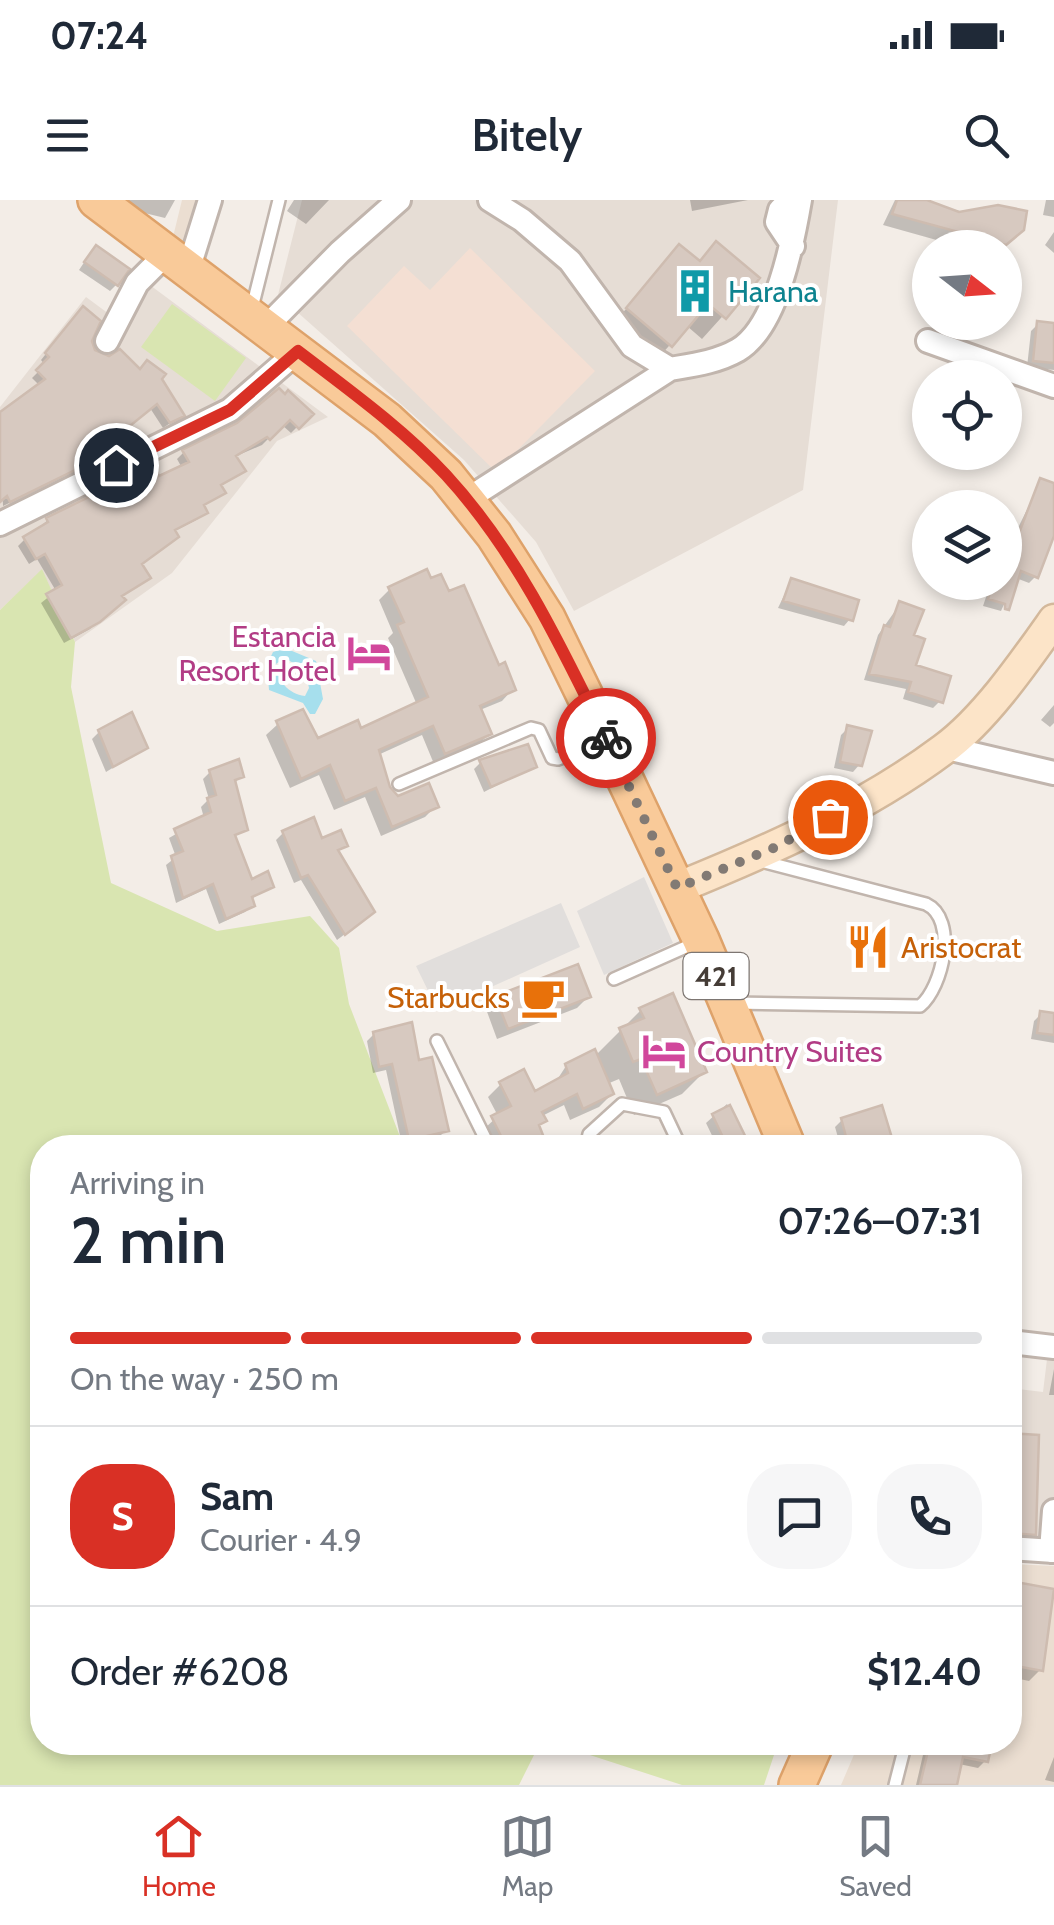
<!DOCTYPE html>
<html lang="en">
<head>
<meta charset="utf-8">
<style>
	body { margin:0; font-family:Cabin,sans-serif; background:#f6f6f7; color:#1f2937; height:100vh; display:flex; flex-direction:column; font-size:38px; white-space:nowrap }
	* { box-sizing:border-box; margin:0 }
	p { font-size:32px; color:#747a83 }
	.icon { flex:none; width:55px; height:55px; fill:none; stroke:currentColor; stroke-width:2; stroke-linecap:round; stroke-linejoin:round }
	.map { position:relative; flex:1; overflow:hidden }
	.drawer { position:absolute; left:30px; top:935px; width:992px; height:620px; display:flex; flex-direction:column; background:#fff; border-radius:40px; box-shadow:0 5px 15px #0003 }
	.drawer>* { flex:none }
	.needle { width:65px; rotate:107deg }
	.fabs { position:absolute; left:912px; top:30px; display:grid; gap:20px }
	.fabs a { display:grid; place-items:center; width:110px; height:110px; border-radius:50%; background:#fff; box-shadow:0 5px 15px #0003; font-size:50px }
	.pin { position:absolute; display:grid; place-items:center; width:85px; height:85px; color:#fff; margin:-42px; border:5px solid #fff; border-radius:50%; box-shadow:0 2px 10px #0007 }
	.courier { position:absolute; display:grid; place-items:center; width:100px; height:100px; margin:-50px; border:8px solid #d93025; border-radius:50%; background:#fff; color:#222; box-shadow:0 2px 12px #0007 }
	.head em { font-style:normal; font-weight:600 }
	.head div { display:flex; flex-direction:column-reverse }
	.head { display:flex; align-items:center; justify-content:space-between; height:170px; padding:0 40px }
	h1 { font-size:65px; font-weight:600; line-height:75px }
	.bar { display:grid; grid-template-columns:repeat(4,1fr); gap:15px 10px; align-content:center; height:120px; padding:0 40px }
	.bar i { height:12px; border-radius:8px; background:#e0e1e3 }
	.bar .active { background:#d93025 }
	.bar p { grid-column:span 4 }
	.line { display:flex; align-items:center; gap:25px; padding:0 40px; border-top:2px solid #e0e1e3 }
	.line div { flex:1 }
	.round { display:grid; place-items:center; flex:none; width:105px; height:105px; border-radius:40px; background:#f6f6f7 }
	.status { display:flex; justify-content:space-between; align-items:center; height:70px; padding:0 50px; background:#fff; direction:ltr }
	.status svg { height:28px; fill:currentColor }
	header { display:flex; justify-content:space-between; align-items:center; height:130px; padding:0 40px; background:#fff; font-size:45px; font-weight:600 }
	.dock { display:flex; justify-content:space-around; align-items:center; height:140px; border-top:2px solid #e0e1e3; background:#fff; font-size:28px; color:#747a83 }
	.dock a { display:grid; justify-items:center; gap:5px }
	.dock .active { color:#d93025 }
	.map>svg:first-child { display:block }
	.residential { fill:#e6ddd5 }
	.commercial { fill:#f4dfd3 }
	.education { fill:#ebded1 }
	.green { fill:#d9e5b1 }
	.parking { fill:#e1dedc }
	.water { fill:#a6dfed; fill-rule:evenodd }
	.shadow { fill:#0003 }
	.building { fill:#d7c9c0; stroke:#cebcb0; stroke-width:2.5 }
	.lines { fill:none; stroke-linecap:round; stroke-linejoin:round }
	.service-casing { stroke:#c1b5ad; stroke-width:16 }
	.minor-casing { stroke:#c1b5ad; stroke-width:28 }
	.secondary-casing { stroke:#d3b89b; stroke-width:35 }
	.primary-casing { stroke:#dea26a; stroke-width:40 }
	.service { stroke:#fff; stroke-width:11 }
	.minor { stroke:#fff; stroke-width:22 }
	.secondary { stroke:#fce4c8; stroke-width:30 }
	.primary { stroke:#f9ca99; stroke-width:35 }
	.done { stroke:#827a74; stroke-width:10; stroke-dasharray:0 18 }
	.route { stroke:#d93025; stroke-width:12 }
	.labels { text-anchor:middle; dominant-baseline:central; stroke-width:8; stroke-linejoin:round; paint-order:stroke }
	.shield { fill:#fff; stroke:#7d7672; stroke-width:2.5 }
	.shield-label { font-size:28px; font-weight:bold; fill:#453c36 }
	.culture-label { font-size:30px; fill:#0d838f; stroke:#fff; text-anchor:start }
	.hotel-label { font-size:30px; fill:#b23c85; stroke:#fff; text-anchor:end }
	.food-label { font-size:30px; fill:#c56008; stroke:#fff; text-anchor:start }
</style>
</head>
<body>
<div class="status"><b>07:24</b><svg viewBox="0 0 49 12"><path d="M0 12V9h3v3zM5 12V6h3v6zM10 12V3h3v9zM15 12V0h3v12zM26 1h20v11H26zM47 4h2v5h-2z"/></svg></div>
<header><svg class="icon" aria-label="menu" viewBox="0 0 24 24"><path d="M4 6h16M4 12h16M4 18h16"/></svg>Bitely<svg class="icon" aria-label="search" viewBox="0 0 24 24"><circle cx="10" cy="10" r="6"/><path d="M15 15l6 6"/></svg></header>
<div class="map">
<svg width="1054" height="1585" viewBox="0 0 1054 1585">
	<rect width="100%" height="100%" fill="#f3ede7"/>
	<!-- residential -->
	<path class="residential" d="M302,0H838L803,290L574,411L536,342L464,260L278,95Z
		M135,74L328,217L277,241L172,373L75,442L42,370L0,410V207L86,97L109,114Z
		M1049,1143L1054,1144V1339L1010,1334V1188L1043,1192Z"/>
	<!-- commercial -->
	<path class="commercial" d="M470,48L595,171L496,272L347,126L404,66L430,90Z"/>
	<!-- education -->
	<path class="education" d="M182,0H216L199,63L172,41Z
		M1010,1364L1054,1366V1585H841L859,1543L1010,1542Z"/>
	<!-- green -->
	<path class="green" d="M172,104L246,158L215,201L141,147Z
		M42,369L75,442L71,487L111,683L217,731L310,716L339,748L349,804L404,947L42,948V1542L540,1543L519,1585H0V410Z
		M553,1543L778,1542V1543L764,1585H682Z"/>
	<!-- parking -->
	<path class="parking" d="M644,677L673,743L604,775L577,711Z
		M561,703L580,747L438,811L416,766Z"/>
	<!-- water -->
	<path class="water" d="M285,448L316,461L323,499L315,514H310L303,503L269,490L267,465L273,452ZM284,458L305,469L309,488L305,496C288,494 278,481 276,464Z"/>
	<!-- shadow -->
	<path class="shadow" d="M116,0H175L165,18L128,9Z
		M294,0H329L306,24L287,11Z
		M690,0H748L692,11Z
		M895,0H920L1021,28L1001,48H965L883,25Z
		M1046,0H1054V17L1043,15Z
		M1054,32V53L1045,45Z
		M716,45L757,78L702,139L687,126L649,168L606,132L680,47L698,63Z
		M89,55L116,85L110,91L79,70Z
		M1005,81L1011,82L1005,111Z
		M77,115L93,152L159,179L182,215L163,228L150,208L129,226L137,238L130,244L3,306L0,217L40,186L32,178L45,165L41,160Z
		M1038,124L1054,125V170L1027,167L1031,131Z
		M310,214L291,233L282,225L262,245L234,257L242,271L220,287L223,293L202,307L205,312L198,319L173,332L139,365L141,384L120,397L90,429L64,443L41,403L56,391L37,359L29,364L18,346L25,339L48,320L182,268L177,259L184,252Z
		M1041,281L1054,286V334L1036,376L1029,383L1016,378L1001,411L983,406L991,382H1005L1006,340L1015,334Z
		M791,381L850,419L844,426L778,408Z
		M390,389L498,468L513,489L502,501L480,510L489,534L478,545L434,564L422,535L378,555L388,588L398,599L436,606L425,617L381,636L365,597L334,610L319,575L290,588L266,535L278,524L317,542L360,531L417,505L388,438L393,433L379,400Z
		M900,404L911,437L913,467L940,501L933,508L903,499L906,489L864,480L878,435Z
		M1054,505V523L1050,527L1041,520Z
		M848,528L860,564L853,572L834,568L841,535Z
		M99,532L145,548L106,572L92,539Z
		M481,562L534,566L484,592L474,569Z
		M210,572L241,576L234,584L245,629L233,638L251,682L271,686L250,700L252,705L245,712L219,724L206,689L176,703L166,665L176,657L169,638L204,618L201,607L209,599L203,579Z
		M283,633L345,645L337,653L365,719L337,740L301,680L294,683L276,640Z
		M588,797L577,808L497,839L486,809L497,798Z
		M641,810L704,872L682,894L634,915L619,879L607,884L612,894L599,907L570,920L564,905L542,916L544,920L537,927L545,948H493L485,928L498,916L488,897L501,884L534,894L555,883L566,866L595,856Z
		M1041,814L1054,816V843L1031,839L1034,821Z
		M374,834L446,930L439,937L402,945L386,870L373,873L367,841Z
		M727,904L747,944L752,943L754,948H718L706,923Z
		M842,920L892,948H841L835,927Z
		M1054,1169V1195H1049Z
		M1010,1236L1034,1334L1027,1341H1010Z
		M1010,1384L1054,1391L1040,1470L1029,1481L1010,1477Z
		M926,1542H989L985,1561L978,1568L959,1564L954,1585H916Z
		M1054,1557V1582L1045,1580Z"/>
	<!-- building -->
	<path class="building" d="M897,0H927L959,12L998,5L1027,11L1024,30L1006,45L892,14Z
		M716,41L760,78L726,119L708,104L672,147L626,108L679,44L700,61Z
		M96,45L130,69L118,86L84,62Z
		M83,106L101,121L92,141L95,150L109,156L120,149L140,169L147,160L166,174L162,179L185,216L170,223L157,204L131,225L140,238L10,302L7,296L0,302V212L45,179L36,170L49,157L45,153Z
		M1037,121L1054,123V163L1033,161Z
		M279,188L285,194L288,190L314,214L299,229L290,220L270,240L267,237L236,256L246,271L221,285L226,293L204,305L208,313L175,330L179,337L142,364L151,378L122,396L126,400L100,422L71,438L46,394L62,385L45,354L36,359L23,337L48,322L46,318L154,265L159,276L189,262L182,250L237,223Z
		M1040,278L1054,283V336L1038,378L1021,371L1009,410L1005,409V404L988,399L993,382H1005V348L1012,330L1019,333Z
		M427,369L431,378L441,374L449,391L464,385L499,465L505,462L516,490L480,506L492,534L445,554L433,526L379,550L390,587L398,596L429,583L439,607L392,627L376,588L345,601L330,565L301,579L276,521L303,509L318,538L358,520L361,528L428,497L397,425L404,422L388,387Z
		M791,378L859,400L853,421L783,401Z
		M899,401L924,410L914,435L925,439L916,465L951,476L943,503L908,492L911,482L869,474L884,425L890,427Z
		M132,512L148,548L113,567L98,530Z
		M847,525L872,531L862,566L840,562Z
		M528,544L537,567L491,587L479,560Z
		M239,559L244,577L235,580L248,630L235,635L252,679L268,671L274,687L252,697L255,706L226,719L213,684L183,698L171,656L183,651L174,629L211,612L207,598L216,595L209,570Z
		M314,617L322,638L341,630L348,646L338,650L375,712L345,735L308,675L301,678L282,631Z
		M578,764L591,797L508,829L495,796Z
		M673,793L707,872L657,895L641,859L633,862L619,828L644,818L639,808Z
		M1040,811L1054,813V835L1037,833Z
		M412,822L419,860L432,857L449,931L409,940L392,864L379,867L373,832Z
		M595,849L614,894L583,909L577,894L542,912L547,921L539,925L548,948H507L491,916L511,906L499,882L524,869L535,891L568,873L565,864Z
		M730,905L751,948H728L712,914Z
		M882,905L895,948H849L841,918Z
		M1010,1233L1039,1235L1036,1335L1010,1333Z
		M1010,1381L1054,1389L1043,1471L1010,1465Z
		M930,1542H992L988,1562L963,1557L957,1585H920Z"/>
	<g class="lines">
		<!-- service casing -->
		<g class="service-casing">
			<path id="service" d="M251,112L279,0
				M399,584L531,528L539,530L552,558L558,559L603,542
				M614,779L697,742
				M732,803L920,806C943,787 958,719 926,704L757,660
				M437,841L490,948
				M586,948L589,934L622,904L664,912L681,948
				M895,1585L906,1542"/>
		</g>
		<!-- minor casing -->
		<g class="minor-casing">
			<path id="minor" d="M490,0L522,20L570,61L632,146L670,169
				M790,0L780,10L777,22L793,46
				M193,72L190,64L210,0
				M266,127L340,52L399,0
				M107,141L137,83L167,53
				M928,141L1054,186
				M466,300L670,169C693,165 717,162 738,150C777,127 793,41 800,0
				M0,324L230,210L298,151
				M947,548L1054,573
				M1010,1142L1054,1147
				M1010,1348L1054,1351
				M1051,1351L1054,1311"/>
		</g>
		<!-- secondary casing -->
		<g class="secondary-casing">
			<path id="secondary" d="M677,688C768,651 864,609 944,549C985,519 1025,461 1054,420"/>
		</g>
		<!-- primary casing -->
		<g class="primary-casing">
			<path id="primary" d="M96,0L387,220L446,275L494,335L547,418L607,541L701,740L788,948
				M797,1585L816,1542"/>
		</g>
		<!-- service -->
		<use href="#service" class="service"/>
		<!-- minor -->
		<use href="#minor" class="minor"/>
		<!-- secondary -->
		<use href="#secondary" class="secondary"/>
		<!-- primary -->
		<use href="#primary" class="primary"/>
	</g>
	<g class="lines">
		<!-- done -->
		<path class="done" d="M606,538L677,688L776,647L830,617"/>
		<!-- route -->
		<path class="route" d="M116,265L230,210L298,151C349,190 402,228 446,275C516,351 561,446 606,538"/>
	</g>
	<!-- icons -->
	<defs>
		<g id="building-bare" transform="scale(3.45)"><path d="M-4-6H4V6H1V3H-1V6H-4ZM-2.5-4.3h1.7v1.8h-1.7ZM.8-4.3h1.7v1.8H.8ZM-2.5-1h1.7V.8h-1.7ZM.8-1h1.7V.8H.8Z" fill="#0f9aa8" stroke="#fff" stroke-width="2.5" paint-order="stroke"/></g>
		<g id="hotel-bare" transform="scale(3.45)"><path d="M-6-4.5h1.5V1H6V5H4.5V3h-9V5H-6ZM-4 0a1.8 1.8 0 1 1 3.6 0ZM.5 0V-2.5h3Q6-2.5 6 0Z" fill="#d1479c" stroke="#fff" stroke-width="2.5" paint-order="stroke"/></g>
		<g id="restaurant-bare" transform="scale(3.45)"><path d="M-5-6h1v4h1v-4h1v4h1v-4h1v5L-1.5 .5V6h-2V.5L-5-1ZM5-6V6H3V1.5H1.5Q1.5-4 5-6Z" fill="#e8710a" stroke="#fff" stroke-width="2.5" paint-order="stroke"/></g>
		<g id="cafe-bare" transform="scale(3.45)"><path d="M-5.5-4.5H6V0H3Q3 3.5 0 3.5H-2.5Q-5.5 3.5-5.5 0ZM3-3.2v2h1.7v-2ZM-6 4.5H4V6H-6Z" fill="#e8710a" stroke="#fff" stroke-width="2.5" paint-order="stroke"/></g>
	</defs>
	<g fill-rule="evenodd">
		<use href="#building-bare" x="695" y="91"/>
		<use href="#hotel-bare" x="369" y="453"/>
		<use href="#restaurant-bare" x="868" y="747"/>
		<use href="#cafe-bare" x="543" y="797"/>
		<use href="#hotel-bare" x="664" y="851"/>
	</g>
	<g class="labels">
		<!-- shield labels -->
		<rect class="shield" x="683.5" y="753" width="65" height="46" rx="8"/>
		<g class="shield-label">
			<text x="716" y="776">421</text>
		</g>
		<!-- culture labels -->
		<g class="culture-label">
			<text x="728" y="91">Harana</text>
		</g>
		<!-- hotel labels -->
		<g class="hotel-label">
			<text x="336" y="436">Estancia<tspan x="336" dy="34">Resort Hotel</tspan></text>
			<text x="697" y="851" text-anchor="start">Country Suites</text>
		</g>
		<!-- food labels -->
		<g class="food-label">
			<text x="901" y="747">Aristocrat</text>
			<text x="510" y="797" text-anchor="end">Starbucks</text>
		</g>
	</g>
</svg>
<div class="fabs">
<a><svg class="needle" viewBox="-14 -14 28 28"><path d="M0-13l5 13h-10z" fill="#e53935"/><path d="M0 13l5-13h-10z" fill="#747a83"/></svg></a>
<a><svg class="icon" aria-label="locate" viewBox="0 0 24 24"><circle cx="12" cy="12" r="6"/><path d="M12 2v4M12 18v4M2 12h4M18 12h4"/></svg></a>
<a><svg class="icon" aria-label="layers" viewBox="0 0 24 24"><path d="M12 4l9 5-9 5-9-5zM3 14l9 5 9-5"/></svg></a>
</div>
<div class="pin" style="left:830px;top:617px;background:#ea580c"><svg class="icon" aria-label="bag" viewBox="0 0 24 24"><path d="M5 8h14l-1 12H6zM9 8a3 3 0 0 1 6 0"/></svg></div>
<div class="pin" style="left:116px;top:265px;background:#1f2937"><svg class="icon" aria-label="home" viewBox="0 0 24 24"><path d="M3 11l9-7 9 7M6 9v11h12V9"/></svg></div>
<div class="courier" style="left:606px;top:538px"><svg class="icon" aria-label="bike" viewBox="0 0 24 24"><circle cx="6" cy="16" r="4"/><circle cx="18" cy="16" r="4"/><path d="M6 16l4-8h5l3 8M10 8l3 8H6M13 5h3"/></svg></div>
<section class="drawer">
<div class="head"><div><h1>2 min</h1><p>Arriving in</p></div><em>07:26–07:31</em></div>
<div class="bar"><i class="active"></i><i class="active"></i><i class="active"></i><i></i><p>On the way · 250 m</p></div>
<div class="line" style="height:180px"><b class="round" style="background:#d93025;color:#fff">S</b><div><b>Sam</b><p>Courier · 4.9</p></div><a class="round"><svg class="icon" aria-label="chat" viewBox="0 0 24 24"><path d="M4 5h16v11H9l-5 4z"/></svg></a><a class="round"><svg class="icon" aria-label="phone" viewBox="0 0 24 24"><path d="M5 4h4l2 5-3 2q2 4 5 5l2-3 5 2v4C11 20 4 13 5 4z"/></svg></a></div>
<div class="line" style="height:130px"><div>Order #6208</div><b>$12.40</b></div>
</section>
</div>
<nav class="dock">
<a class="active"><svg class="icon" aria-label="home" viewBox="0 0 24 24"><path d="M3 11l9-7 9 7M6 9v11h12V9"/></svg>Home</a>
<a><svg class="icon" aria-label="map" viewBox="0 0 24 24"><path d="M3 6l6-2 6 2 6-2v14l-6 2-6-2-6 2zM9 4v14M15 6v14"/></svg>Map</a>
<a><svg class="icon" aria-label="saved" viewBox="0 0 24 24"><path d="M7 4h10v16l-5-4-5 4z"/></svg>Saved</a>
</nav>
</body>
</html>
